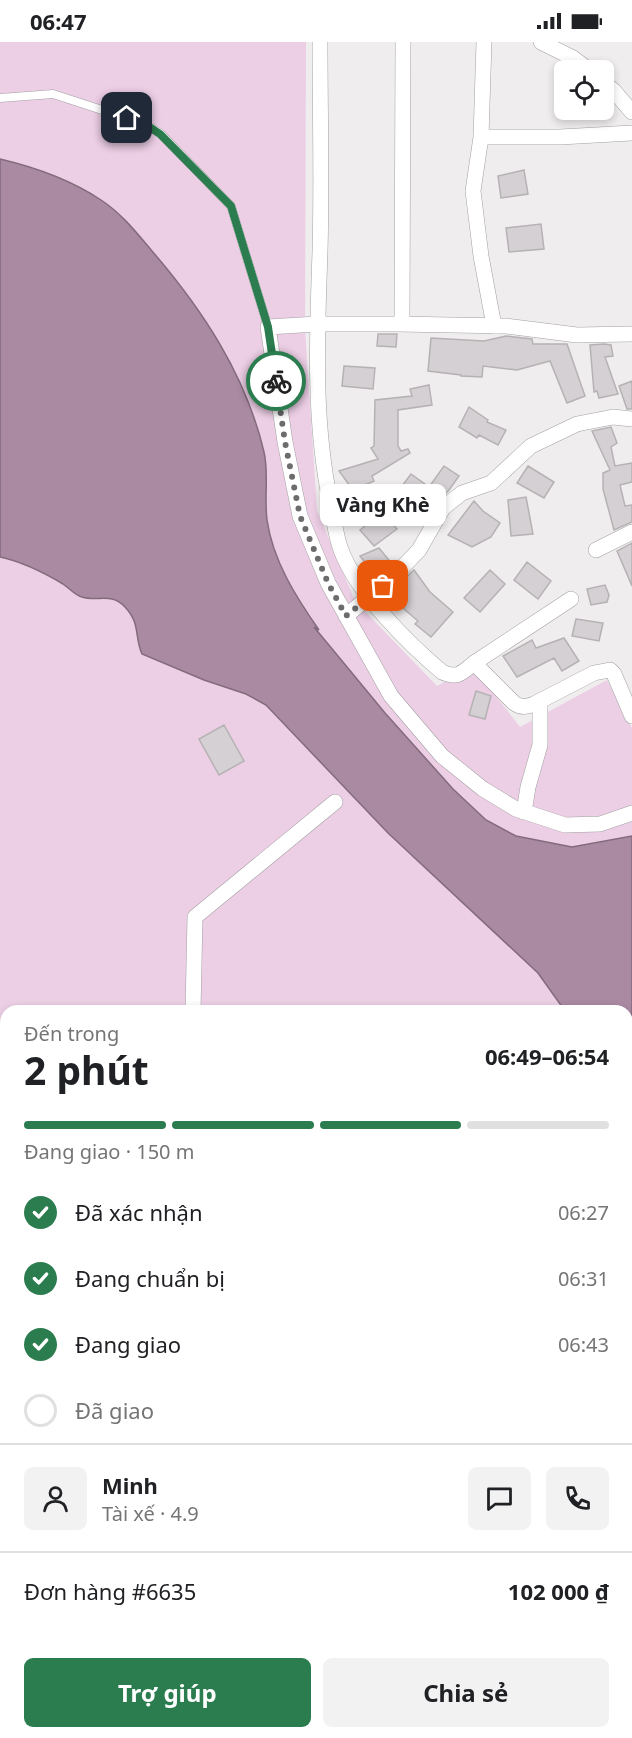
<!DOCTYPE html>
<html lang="vi">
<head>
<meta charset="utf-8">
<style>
	body { margin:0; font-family:"Noto Sans",sans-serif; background:#f2f2f2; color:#202124; height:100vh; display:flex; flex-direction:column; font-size:22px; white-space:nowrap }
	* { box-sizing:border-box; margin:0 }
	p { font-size:20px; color:#757577 }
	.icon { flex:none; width:33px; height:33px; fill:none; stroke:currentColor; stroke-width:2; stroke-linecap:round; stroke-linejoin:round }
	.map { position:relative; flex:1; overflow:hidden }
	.sheet { position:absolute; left:0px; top:963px; width:633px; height:734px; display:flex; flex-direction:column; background:#fff; border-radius:18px 18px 0 0; box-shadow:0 3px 9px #0003 }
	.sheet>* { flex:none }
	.fabs { position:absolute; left:554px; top:18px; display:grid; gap:12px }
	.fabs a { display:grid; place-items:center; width:60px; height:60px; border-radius:9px; background:#fff; box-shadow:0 3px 9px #0003; font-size:30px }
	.pin { position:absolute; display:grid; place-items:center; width:51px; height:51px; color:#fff; margin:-26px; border-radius:12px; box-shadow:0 3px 9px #0006 }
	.courier { position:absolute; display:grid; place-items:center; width:60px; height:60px; margin:-30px; border:4px solid #2b7c4e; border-radius:50%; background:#fff; color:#222; box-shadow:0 2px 8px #0007 }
	.bubble { position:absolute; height:42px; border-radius:9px; background:#fff; box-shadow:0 3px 9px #0003; font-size:20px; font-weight:700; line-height:42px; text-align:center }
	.summary em { font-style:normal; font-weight:700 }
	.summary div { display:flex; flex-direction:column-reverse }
	.summary { display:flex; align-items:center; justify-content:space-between; height:102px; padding:0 24px }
	h1 { font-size:39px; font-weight:700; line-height:45px }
	.bar { display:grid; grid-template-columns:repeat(4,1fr); gap:9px 6px; align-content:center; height:72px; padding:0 24px }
	.bar i { height:8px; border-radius:4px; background:#e0e0e0 }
	.bar .selected { background:#2b7c4e }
	.bar p { grid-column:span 4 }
	.line { display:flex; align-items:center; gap:15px; padding:0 24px; border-top:2px solid #e0e0e0 }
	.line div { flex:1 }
	.round { display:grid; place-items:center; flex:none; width:63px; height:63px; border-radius:9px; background:#f2f2f2 }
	ol { padding:0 24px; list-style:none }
	li { display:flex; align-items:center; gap:18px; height:66px }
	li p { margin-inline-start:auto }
	li .icon { padding:6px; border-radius:50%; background:#2b7c4e; color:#fff; stroke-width:4 }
	li:last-child { color:#757577 }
	li i { width:33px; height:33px; border:3px solid #e0e0e0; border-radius:50% }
	.button { display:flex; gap:12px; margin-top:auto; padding:12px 24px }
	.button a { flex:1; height:69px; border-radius:9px; background:#2b7c4e; color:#fff; font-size:24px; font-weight:700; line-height:69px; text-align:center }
	.button a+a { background:#f2f2f2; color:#202124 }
	.status { display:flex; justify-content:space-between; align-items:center; height:42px; padding:0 30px; background:#fff; direction:ltr }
	.status svg { height:16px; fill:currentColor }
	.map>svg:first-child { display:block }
	.green { fill:#eccee5 }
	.water { fill:#aa89a2; stroke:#836b7d; stroke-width:1.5 }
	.building { fill:#d4d0d3; stroke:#b5b2b4; stroke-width:1.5 }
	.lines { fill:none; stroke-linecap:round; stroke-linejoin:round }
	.lane-casing { stroke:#a3a0a2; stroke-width:9 }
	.street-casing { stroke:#a3a0a2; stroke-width:16 }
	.secondary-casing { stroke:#a3a0a2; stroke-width:22 }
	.lane { stroke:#fff; stroke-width:8 }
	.street { stroke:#fff; stroke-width:15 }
	.secondary { stroke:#fff; stroke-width:21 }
	.done { stroke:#6d6c6d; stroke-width:6; stroke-dasharray:0 10.8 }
	.route { stroke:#2b7c4e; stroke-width:8 }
</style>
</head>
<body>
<div class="status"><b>06:47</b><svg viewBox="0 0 49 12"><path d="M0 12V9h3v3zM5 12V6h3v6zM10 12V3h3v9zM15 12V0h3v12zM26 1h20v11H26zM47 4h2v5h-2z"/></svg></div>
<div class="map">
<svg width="632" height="1696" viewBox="0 0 632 1696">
	<rect width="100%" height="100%" fill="#f0edef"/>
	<!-- green -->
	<path class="green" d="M0,0H306L305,287L317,468L355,559L437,644L473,625L520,685L607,638L632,686V1222H627V969H6V1218H0Z"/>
	<!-- water -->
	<path class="water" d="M0,117C34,125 71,138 101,158C121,171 136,190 152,209C202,267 246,333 264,410C269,431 264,455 267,478C273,519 296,555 319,588L314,585L385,671L453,747L486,778L516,794L572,805L632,794V1059H627V969H565L538,931L388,791L266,663L246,652L204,638L142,612C134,594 141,582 125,565C111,550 98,560 82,555C76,554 69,546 63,542C43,530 23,520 0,515Z"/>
	<!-- building -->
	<path class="building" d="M524,128L528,152L501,156L498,134Z
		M541,182L544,207L509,210L506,186Z
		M378,292H397L396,305L377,304Z
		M506,294L532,297L533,302H567L585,354L567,361L550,319L517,328L483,324L482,335L461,334V333L428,329L431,296L484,299Z
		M604,302L611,303L613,314L605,315L618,352L599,356L597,349L594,350L590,303Z
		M344,324L375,326L373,347L342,344Z
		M632,339V367H627L619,344Z
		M429,343L432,363L398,368V404L401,409L408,407L410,411L372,434L374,439L353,448L339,429L378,417L371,406L374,404L375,358L412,354L410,347Z
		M469,365L488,378L487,380L506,388L498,403L479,393L477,396L459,385Z
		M611,385L617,401L611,405L615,424L632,421V440L620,443L625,464L632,463V480L614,488L603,447V431L610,428L592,389Z
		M444,424L459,434L449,448L443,454L429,445Z
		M528,424L554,440L544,456L517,441Z
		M411,432L429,445L413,466L396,452Z
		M526,455L533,492L511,494L508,458Z
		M474,459L483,469L500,481L491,495L472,505L448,493Z
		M381,470L397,487L374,504L360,488Z
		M632,501V544L617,509Z
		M379,506L392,522L380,533L376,529L373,531L360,514Z
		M527,520L551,539L538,557L514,538Z
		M414,528L430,550L453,570L431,595L415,582L418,579L398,562L403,556L394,547Z
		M490,528L505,542L480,570L464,556Z
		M605,543L609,553L607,560L591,563L587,547Z
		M576,577L603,581L599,599L572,594Z
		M564,596L579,619L562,629L554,616L517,635L503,614L532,598L536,606Z
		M476,649L491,654L485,677L469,673Z
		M224,683L244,719L219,733L199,697Z"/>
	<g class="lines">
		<!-- lane casing -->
		<g class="lane-casing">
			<path id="lane" d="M0,56L53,52L145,82L161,92L231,164L268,285
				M0,1039H6"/>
		</g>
		<!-- street casing -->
		<g class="street-casing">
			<path id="street" d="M320,0C320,70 322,140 320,210C317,295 313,380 331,464C334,478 336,495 341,508C357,551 408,601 442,630C457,637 462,631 474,621L514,661C521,666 526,665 534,662L594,631L610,628L614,632L632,674
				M484,0L481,95L473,149L481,214L494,284
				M541,0L573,16L589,28
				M603,40L613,48L632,70
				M481,95H560L632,91
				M402,282L403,0
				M632,292L577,293L506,284L397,282H317L268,285L285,400L300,474L328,541L391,654L442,714L483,747L516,767L565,783L600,782L632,771
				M596,508L632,490
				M346,574L396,532L419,508L443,466L462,451L491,441L531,404L577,382L613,375L632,377
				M474,621L571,557
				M524,770L528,745L540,703V659
				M193,969L195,875L335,760
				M627,1152L632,1149
				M627,1380H632
				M272,1690L275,1696
				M569,1696V1690"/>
		</g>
		<!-- secondary casing -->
		<g class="secondary-casing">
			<path id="secondary" d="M627,1247H632
				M0,1249H6"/>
		</g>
		<!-- lane -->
		<use href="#lane" class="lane"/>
		<!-- street -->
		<use href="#street" class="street"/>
		<!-- secondary -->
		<use href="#secondary" class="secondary"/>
	</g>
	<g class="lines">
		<!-- done -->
		<path class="done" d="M276,339L285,400L300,474L328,541L346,574L383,544"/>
		<!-- route -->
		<path class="route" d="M127,76L145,82L160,92L231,164L268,285L276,339"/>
	</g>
</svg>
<div class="fabs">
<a><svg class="icon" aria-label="locate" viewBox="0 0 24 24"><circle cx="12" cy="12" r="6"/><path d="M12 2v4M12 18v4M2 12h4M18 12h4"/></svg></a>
</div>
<div class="pin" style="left:383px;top:544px;background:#ea580c"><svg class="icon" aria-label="bag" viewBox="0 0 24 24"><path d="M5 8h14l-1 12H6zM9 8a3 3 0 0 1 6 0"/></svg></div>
<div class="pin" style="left:127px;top:76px;background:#1f2937"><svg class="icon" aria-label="home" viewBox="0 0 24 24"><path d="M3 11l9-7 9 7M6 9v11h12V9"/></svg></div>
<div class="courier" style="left:276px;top:339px"><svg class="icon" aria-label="bike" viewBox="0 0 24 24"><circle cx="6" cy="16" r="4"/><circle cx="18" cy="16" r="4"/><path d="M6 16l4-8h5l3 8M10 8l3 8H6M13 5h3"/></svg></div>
<div class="bubble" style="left:320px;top:442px;width:126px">Vàng Khè</div>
<section class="sheet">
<div class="summary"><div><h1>2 phút</h1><p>Đến trong</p></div><em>06:49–06:54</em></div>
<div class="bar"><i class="selected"></i><i class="selected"></i><i class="selected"></i><i></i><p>Đang giao · 150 m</p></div>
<ol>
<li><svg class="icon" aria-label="check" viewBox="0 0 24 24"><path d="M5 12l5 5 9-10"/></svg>Đã xác nhận<p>06:27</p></li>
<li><svg class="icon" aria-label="check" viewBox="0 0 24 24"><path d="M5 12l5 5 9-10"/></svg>Đang chuẩn bị<p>06:31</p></li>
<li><svg class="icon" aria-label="check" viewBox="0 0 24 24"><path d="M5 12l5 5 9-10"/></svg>Đang giao<p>06:43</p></li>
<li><i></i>Đã giao</li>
</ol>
<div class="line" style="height:108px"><a class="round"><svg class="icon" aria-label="person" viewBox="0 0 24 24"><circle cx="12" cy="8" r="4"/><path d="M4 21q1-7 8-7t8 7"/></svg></a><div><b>Minh</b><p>Tài xế · 4.9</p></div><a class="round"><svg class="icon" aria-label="chat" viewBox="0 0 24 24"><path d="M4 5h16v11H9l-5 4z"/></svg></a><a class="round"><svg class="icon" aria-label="phone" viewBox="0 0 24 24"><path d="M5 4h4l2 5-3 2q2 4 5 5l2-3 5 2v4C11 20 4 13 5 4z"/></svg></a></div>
<div class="line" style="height:78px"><div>Đơn hàng #6635</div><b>102 000 ₫</b></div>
<div class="button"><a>Trợ giúp</a><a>Chia sẻ</a></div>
</section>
</div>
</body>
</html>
